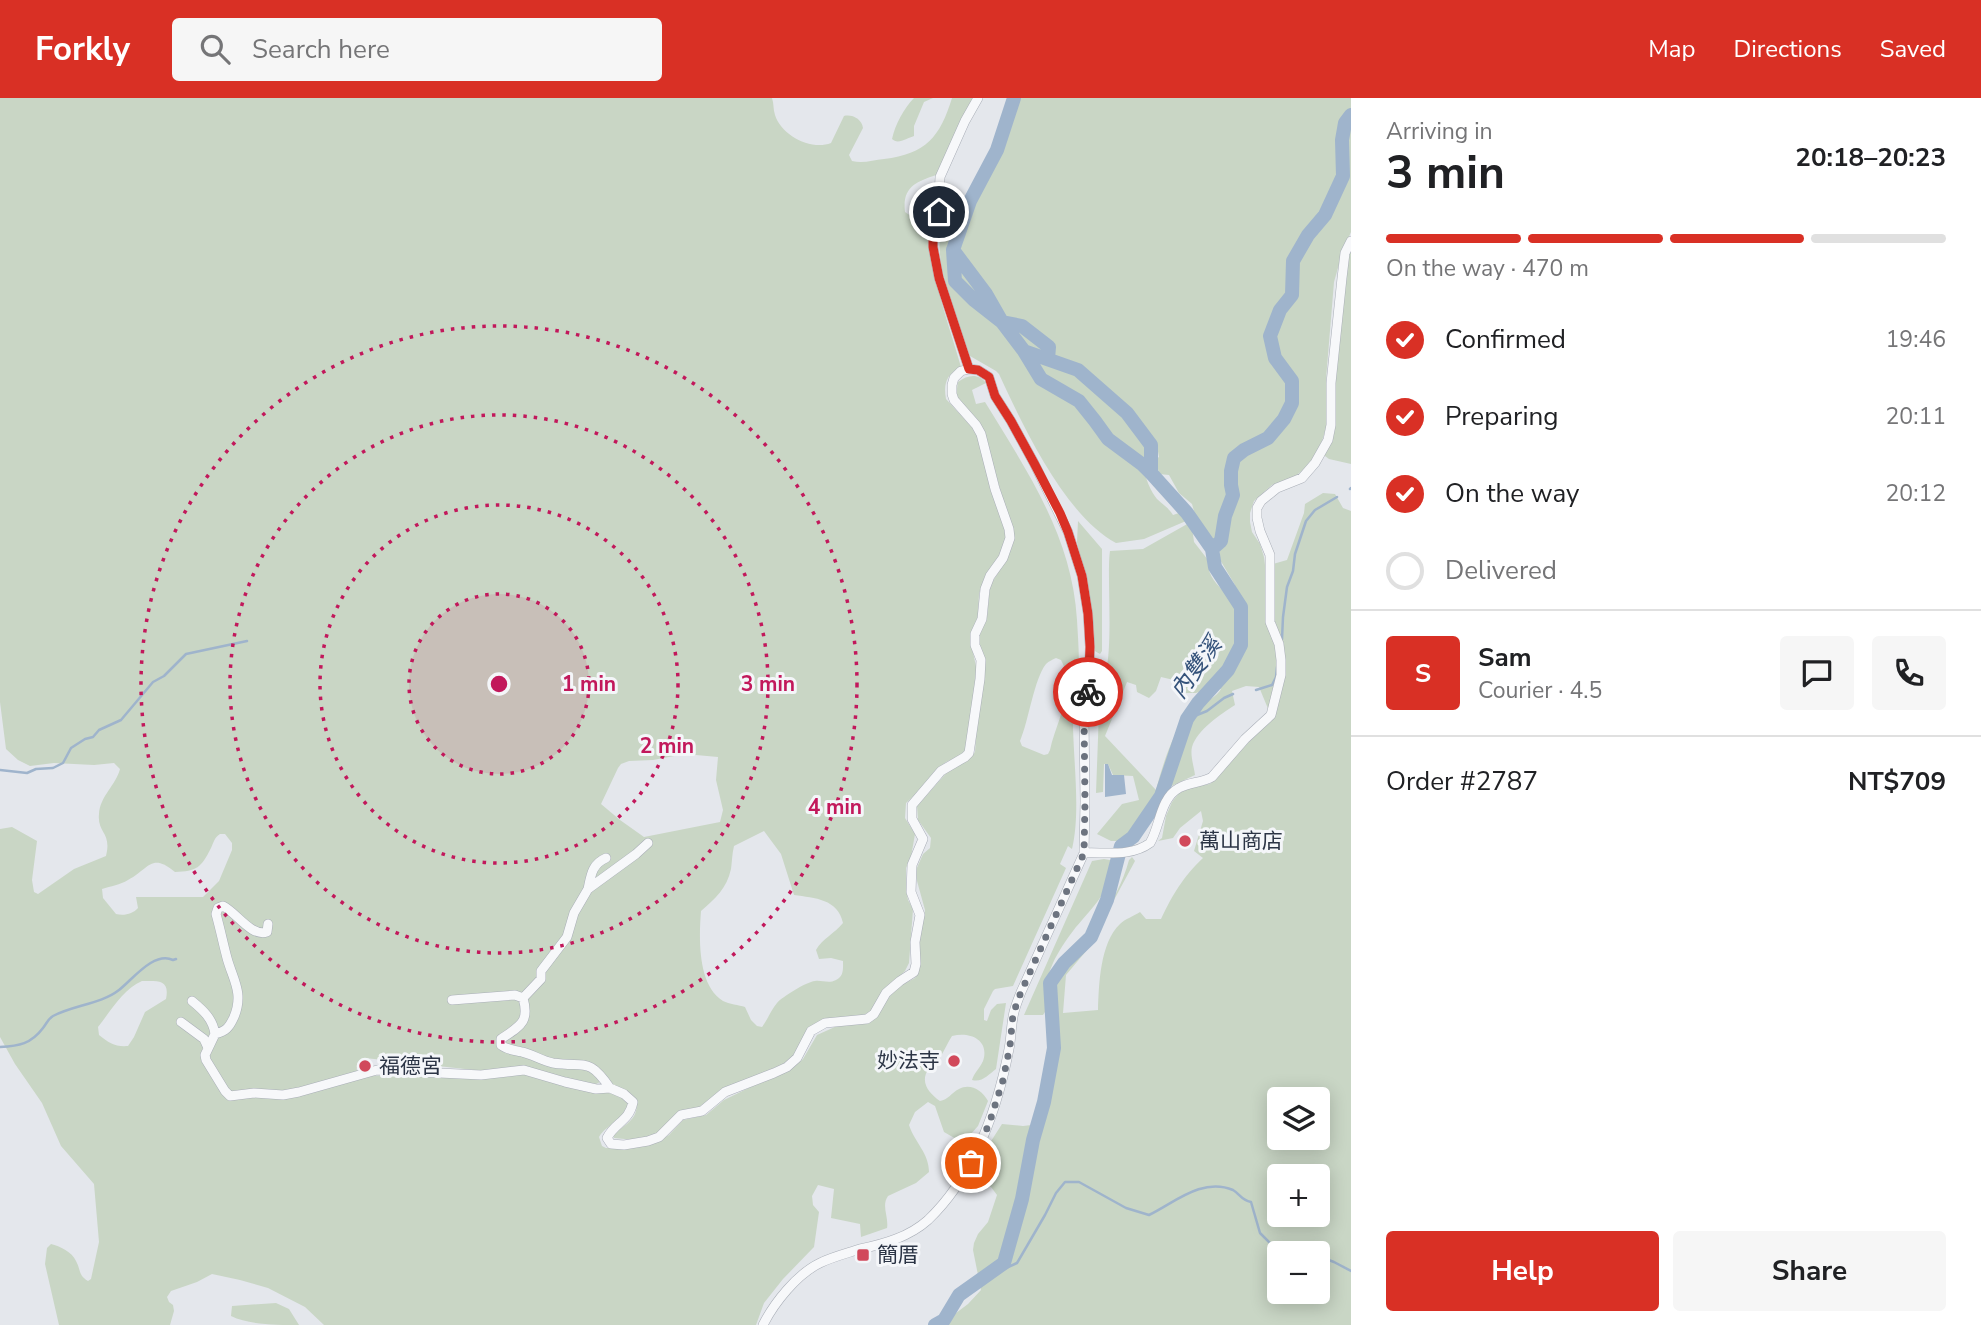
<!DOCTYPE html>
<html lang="en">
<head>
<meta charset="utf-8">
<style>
	body { margin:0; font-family:"Nunito Sans","Noto Sans TC",sans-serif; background:#f6f6f6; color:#202124; height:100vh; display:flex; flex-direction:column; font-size:26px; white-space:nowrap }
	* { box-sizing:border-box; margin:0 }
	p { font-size:23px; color:#757577 }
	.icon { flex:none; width:38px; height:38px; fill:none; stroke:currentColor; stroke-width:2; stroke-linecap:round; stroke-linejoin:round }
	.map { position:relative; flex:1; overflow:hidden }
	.panel { display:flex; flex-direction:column; background:#fff; width:630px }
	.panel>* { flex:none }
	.buttons { position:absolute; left:1267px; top:989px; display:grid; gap:14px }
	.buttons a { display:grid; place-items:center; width:63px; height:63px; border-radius:7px; background:#fff; box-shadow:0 4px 18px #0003; font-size:35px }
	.pin { position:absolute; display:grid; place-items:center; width:60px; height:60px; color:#fff; margin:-30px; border:4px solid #fff; border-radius:50%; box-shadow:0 2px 7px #0007 }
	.courier { position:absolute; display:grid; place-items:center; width:70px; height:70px; margin:-35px; border:5px solid #d93025; border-radius:50%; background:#fff; color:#222; box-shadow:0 2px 9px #0007 }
	.headline em { font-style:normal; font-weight:700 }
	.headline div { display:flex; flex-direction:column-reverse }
	.headline { display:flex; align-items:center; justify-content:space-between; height:119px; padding:0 35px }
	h1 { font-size:46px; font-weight:700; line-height:52px }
	.bar { display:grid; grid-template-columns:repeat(4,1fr); gap:10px 7px; align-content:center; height:84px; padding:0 35px }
	.bar i { height:9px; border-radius:5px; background:#e0e0e0 }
	.bar .current { background:#d93025 }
	.bar p { grid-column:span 4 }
	.line { display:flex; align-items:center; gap:18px; padding:0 35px; border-top:2px solid #e0e0e0 }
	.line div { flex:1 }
	.round { display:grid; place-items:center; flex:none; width:74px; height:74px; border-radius:7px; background:#f6f6f6 }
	ol { padding:0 35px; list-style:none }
	li { display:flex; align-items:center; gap:21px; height:77px }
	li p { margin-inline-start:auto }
	li .icon { padding:7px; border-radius:50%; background:#d93025; color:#fff; stroke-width:4 }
	li:last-child { color:#757577 }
	li i { width:38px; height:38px; border:4px solid #e0e0e0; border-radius:50% }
	.cta { display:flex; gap:14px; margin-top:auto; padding:14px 35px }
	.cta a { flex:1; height:80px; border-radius:7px; background:#d93025; color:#fff; font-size:28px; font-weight:700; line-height:80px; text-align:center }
	.cta a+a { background:#f6f6f6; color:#202124 }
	header { display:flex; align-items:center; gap:42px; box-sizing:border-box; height:98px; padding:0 35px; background:#d93025; color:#fff }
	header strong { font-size:33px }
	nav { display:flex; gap:38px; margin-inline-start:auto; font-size:24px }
	.search { width:490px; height:63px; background:#f6f6f6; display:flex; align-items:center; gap:18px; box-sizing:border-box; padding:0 24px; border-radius:7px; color:#757577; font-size:26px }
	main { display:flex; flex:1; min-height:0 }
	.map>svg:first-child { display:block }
	.green { fill:#c9d6c5; fill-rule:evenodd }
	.water { fill:#9fb4cc }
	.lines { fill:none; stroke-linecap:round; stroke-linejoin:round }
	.stream { stroke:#9fb4cc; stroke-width:2.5 }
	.river { stroke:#9fb4cc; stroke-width:14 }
	.minor-casing { stroke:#a9aeb7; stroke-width:10 }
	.minor { stroke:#f7f8fa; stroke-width:9 }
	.done { stroke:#6c737f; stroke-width:7; stroke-dasharray:0 12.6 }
	.route { stroke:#d93025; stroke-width:9 }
	.ring { fill:none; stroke:#c2185b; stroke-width:3.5; stroke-dasharray:3.5 7 }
	.poi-dot { fill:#d1495b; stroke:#f4f6f9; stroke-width:2.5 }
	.labels { text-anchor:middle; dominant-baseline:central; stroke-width:6; stroke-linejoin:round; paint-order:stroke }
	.poi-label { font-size:21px; fill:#2b3445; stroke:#f4f6f9; text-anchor:start }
	.water-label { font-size:23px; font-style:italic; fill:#34527a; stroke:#f4f6f9 }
	.centre { fill:#c2185b; stroke:#f4f6f9; stroke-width:3.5 }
	.ring-label { font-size:21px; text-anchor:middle; font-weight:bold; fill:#c2185b; stroke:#f4f6f9; stroke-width:6; stroke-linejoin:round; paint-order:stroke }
</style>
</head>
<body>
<header>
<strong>Forkly</strong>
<div class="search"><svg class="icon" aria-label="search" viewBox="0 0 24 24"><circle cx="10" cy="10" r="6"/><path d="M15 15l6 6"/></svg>Search here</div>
<nav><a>Map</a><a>Directions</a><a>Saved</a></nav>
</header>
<main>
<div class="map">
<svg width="1351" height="1227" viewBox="0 0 1351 1227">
	<rect width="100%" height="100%" fill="#e4e7ec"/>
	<!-- green -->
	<path class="green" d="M0,0H772C774,6 773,11 775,17C781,37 811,53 831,45L844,18C852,16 862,21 863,30L849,57L852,63C863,66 873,62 884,61C926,56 940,39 952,0H975L960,25L936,77C916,84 902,89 905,114L914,120L932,124C927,173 948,222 961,269C947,276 943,285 946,301L979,337L994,397L1006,431L1005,445L995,468L985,478L979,496L978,519L971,536V545L977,573L966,651L961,657L946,664L934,674L918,694L906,705L905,720L915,736L911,759L906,770V791L908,802L913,811L909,865L905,873L879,899L872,913L861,918L819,923L808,931L798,951L792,959L783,966L720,993L700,1010L680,1015L661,1033L649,1039L635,1042L614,1040L613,1036C620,1031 630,1025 634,1018C645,998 616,988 602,983L596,986L563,980L530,970L518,969L483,973L365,960C358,962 356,966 357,973L365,978L426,976L452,979H489L527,976L568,989L615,996L628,1004C628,1022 607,1025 599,1039L602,1048L606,1050H619L660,1042L669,1037L683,1022L706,1017L724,1002L796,967L803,961L817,937L837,928L865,925L874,920L896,890L915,880L920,869V841L925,812L917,783L916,772L923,756L930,750L931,740L918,722L917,708L949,672L967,663L975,654L977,624L985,574L984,562L978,544L979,533L987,519L990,488L1007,460L1012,449L1013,437L983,331C971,309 952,314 958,284C968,277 978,275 986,285L972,292L976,306L985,304C1027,373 1072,438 1077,522C1078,541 1080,562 1078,581C1077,595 1073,609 1073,623C1073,662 1081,714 1072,751L1068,748L1060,766L1066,770L1013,888L995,891L993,893L984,911V922L987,923L991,912L997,906L1006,905L996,971C989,976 982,985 972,982C974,975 980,970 983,963C990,942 970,933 952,938C948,944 945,951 941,958C938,963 932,965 929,970C919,984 929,995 940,1003C948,1002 951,995 959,991C970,985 982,992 988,1003L978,1028L963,1045L944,1034L935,1008L928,1004L915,1014L909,1027C915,1045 929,1055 929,1074L916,1085L888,1098C881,1108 889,1119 887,1130L861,1139L860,1126L831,1120L834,1091L818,1087L812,1098L813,1107L819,1114L814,1149L783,1181L764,1205L756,1227H324L305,1209L268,1190L240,1182L212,1176L197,1184L171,1193L167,1199L169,1204L173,1207L174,1213L170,1227H59L45,1166L47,1150L51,1146C60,1148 72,1154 76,1163C81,1172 78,1177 88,1183L91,1181L99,1144L94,1086L61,1048L42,1005L15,966L0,939V731L12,729L37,743L32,782L34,794L38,796L74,771L106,758C112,734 97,735 99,716C100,698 116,687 120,671L114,665L94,667L54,665L30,668L18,662L6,651L0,604ZM1056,560L1061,562C1077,591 1056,624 1050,652L1048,656L1044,657L1022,648L1020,643C1029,622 1034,581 1046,566C1049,563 1052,562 1056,560ZM685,656L718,659L716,682L723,712L720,724L644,739L620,722L601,706L618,670L621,666L629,663L653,662ZM764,733L781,756L794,797C815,800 838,801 843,825C835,835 822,841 816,852L819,861L831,860L843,863C843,871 844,878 836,882C829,886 822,882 815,883C806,884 782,899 777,905C771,912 768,921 762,929L757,928L751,922L745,909C739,907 729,906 723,903C697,887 699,839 701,813C715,801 727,790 731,771C732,764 732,756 734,748ZM220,736H225L232,745V752L219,783L203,799H136L138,810C133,816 124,818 116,816L103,800L102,791C111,788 120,787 128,782C149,771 151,754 175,774C197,773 201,770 211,750C214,744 214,740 220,736ZM142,883C158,883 170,881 166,901L145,914L134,939L128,948C115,949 109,945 99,937L98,929C110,914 124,890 142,883Z
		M914,0H933L924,4L914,28V38C907,40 898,47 892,41C895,27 904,10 914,0Z
		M1011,0H1351V134L1343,152L1334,184L1326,281V330L1322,343L1312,362L1303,372L1293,380L1272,387L1254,403L1250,415V424L1252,434L1260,446L1264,459L1276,555V578L1269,613L1259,589L1246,588L1232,593L1235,607C1221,616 1197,632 1192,649C1190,657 1194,669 1195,677L1163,692L1156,704L1126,740L1120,743H1111L1097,736L1122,706L1139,702L1133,678L1113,677L1108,666H1104L1103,694L1096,695L1100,586C1116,572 1106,478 1110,453L1143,451L1189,425L1192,429L1194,444L1208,462C1207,478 1217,486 1227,497L1235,487L1219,460L1220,450L1196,420L1192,406L1179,395L1169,377L1159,376L1156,361L1159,359L1157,348L1155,347L1151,348C1149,353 1146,358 1145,363C1142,374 1150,393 1157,401C1163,407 1167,408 1173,417L1182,414L1186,423L1144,441L1116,445C1065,418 1023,328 999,276L996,273L970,258C960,229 936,170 940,141C941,134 944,127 946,120H956L978,89ZM1161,579L1178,583L1177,593L1180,595H1196L1214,588L1221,591C1214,603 1199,604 1190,614C1173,632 1162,669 1156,692L1105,638L1127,584L1136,587L1137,594L1149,600L1156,593Z
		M1351,151V366L1329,361L1325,358V354L1349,155Z
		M1323,395L1335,396L1343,410L1351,413V1227H940L968,1206L981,1192L973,1152L974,1145L978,1136L988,1124L997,1097L991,1089L972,1078V1073L1002,1026L1023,1028L1040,1026L1044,1018C1049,996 1057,972 1057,949C1058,923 1053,894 1060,869C1065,849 1085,839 1097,824C1112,806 1123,784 1129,762L1132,759L1135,763L1087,852L1066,877L1063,915L1098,912C1099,886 1100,845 1120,826C1125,821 1134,818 1140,814L1146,821H1161C1173,796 1183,779 1203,760L1194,753L1203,723L1201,713L1180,730L1173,740L1158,743L1162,740L1166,718L1172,704L1179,695L1195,688L1210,686L1272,619L1282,545L1275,524L1273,466L1287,462L1304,415L1305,406ZM1279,1001H1318V1040H1279ZM1279,1078H1318V1116H1279ZM1279,1155H1318V1194H1279Z
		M1078,423L1102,451V553L1100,556L1093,552L1091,507L1077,444Z
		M1104,761L1115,763C1116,788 1088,814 1073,833C1066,842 1058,854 1053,865C1045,882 1046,896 1045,914L1043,917H1024L1092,763Z
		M276,1205L289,1211L299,1227C277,1227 249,1227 231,1218L232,1208Z"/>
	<!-- water -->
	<path class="water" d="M1105,666H1108L1112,677H1124L1126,696L1105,699Z"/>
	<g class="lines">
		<!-- stream -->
		<path class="stream" d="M1350,391L1351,390
			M1282,541L1283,519L1287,489L1293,473L1295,456L1306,423L1315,412L1337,399
			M1256,592L1272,587L1276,579L1277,569
			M1187,621L1207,613L1224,600L1233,596
			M0,672L27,675L36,671L53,670L63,665L71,650L85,641L93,639L99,632L121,622L153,584L164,578L186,556L247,543
			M0,949C19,948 31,946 43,930C47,925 48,921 53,918C74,907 101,906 119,892C133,881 154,853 173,862L176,861
			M1318,1158L1334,1164L1351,1173
			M980,1182L1017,1165L1045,1117L1056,1095L1065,1084H1079L1126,1110L1149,1117C1174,1105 1202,1079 1233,1092C1240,1096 1241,1102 1251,1104L1260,1135L1275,1150L1289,1148L1308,1155"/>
		<!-- river -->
		<path class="river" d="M953,152L986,196L1002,224L1022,228L1049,249L1048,261
			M1024,253L1041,281L1079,303L1095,323L1108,341L1143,367L1151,375
			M1212,451L1221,443L1225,418L1233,397L1231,387V373L1234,360L1244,352L1268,340L1284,321L1292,305V283L1275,260L1270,238L1280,212L1292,197L1293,163L1308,137L1325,117L1343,78L1342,42L1345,25L1351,17
			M935,1227L944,1222L959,1197L1004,1165L1022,1101L1033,1042L1044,1004L1054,950L1050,885L1064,865L1091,839L1107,802L1121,748L1133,739L1161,698L1187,621L1198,605L1228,572L1241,547V509L1215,469L1212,451L1187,415L1151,375V347L1127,315L1078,272L1024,253L1002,224L974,202L955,183L953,152L970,103L997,52L1014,0"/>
		<!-- minor casing -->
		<g class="minor-casing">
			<path id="minor" d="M969,271L939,180L933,149V132L938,114L940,79L965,23L978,0
				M1084,755C1106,754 1131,759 1150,745C1160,729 1160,700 1179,690C1189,684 1202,685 1212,679L1245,641L1271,617L1281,577V562L1279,546L1270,524V457L1260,433L1257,420V410L1261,403L1277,390L1302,380L1315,365L1328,342L1331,327V285L1342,180L1345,155L1351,143
				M588,791C591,777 592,766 606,760
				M268,826L267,834C251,839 237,815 223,808L218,810L216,816C220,830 223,845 227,860C233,882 244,895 234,919C229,930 226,933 215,936L205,957L206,962L225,993L230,998L254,995L283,997L299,994L377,972L481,977L524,972L565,984L596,991L610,990L624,996L633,1004C629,1024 615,1024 607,1040L611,1046L624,1047L648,1043L659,1039L681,1017L702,1013L725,994L774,975L787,969L797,960L811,933L825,925L867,921L874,916L886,895L900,883L914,874L916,866L915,844L920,817L911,794L912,767L923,741L912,721V707L941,673L965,659L969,655L980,581L981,562L975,547V536L982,521L985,491L990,478L1003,460L1010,440L1009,431L995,391L981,336L976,327L954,302L952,296V287L954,280L961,273L969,271
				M452,902L515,897L523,900
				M192,903C203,912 213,921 215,936
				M181,924L204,941L208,950
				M610,990C588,958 585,970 553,965C542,963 532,956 522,954C514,952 507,952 501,947V941C520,928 530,924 523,900L541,881V873L567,839L574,815L588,791L636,756L648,745
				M763,1227C774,1205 797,1176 820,1165C832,1159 848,1155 860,1151C884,1146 909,1139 928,1122C975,1077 997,1013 1009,951C1011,941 1011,930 1013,919C1014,911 1018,902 1021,894L1084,755L1085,704L1084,618L1089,585L1090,549L1088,516L1082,478L1068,434L1034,365L1011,323L995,298L989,279L978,272L969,271"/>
		</g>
		<!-- minor -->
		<use href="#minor" class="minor"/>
	</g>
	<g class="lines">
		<!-- done -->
		<path class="done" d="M971,1065L989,1026L1003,982L1010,948L1013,916L1021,894L1084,755L1085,704L1084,618L1088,594"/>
		<!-- route -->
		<path class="route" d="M939,114L933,132V149L939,180L969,271L978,272L989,279L995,298L1011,323L1034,365L1060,415L1068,434L1082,478L1088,516L1090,549L1088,594"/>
	</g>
	<!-- distance rings -->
	<circle cx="499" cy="586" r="90" fill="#c2185b" fill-opacity=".12"/>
	<g class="ring">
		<circle cx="499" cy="586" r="90"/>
		<circle cx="499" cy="586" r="179"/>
		<circle cx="499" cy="586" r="269"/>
		<circle cx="499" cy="586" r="358"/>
	</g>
	<!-- markers -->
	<g class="poi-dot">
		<circle cx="1185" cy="743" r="7"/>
		<circle cx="954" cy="963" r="7"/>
		<circle cx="365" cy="968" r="7"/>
		<rect x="856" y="1150" width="14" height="14" rx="3.5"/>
	</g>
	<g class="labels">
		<!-- poi labels -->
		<g class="poi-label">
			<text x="1199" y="743">萬山商店</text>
			<text x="940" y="963" text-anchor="end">妙法寺</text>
			<text x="379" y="968">福德宮</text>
			<text x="877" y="1157">簡厝</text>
		</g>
		<!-- water labels -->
		<g class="water-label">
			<text transform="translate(1196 570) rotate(-54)">內雙溪</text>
		</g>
	</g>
	<circle cx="499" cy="586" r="10" class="centre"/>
	<g class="ring-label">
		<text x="589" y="593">1 min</text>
		<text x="768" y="593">3 min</text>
		<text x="667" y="655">2 min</text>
		<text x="835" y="716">4 min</text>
	</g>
</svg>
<div class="buttons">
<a><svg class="icon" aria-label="layers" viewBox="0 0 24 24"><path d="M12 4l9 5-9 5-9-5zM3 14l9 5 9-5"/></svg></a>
<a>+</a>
<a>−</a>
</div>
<div class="pin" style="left:971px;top:1065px;background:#ea580c"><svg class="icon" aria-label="bag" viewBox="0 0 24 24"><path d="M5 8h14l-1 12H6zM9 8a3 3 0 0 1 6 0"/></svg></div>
<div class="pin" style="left:939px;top:114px;background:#1f2937"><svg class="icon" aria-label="home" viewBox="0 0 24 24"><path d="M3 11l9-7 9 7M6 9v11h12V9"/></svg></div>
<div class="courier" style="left:1088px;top:594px"><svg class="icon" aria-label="bike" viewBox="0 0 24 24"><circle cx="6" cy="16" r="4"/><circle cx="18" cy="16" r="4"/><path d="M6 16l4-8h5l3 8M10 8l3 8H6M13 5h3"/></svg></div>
</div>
<section class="panel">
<div class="headline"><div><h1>3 min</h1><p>Arriving in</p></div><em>20:18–20:23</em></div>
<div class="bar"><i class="current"></i><i class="current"></i><i class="current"></i><i></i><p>On the way · 470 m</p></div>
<ol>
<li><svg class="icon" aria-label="check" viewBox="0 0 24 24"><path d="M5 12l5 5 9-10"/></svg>Confirmed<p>19:46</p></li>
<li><svg class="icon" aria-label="check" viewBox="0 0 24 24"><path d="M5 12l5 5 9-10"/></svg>Preparing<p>20:11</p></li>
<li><svg class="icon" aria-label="check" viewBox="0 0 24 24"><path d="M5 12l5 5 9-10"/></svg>On the way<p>20:12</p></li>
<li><i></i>Delivered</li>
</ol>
<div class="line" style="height:126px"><b class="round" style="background:#d93025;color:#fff">S</b><div><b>Sam</b><p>Courier · 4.5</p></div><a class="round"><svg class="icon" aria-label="chat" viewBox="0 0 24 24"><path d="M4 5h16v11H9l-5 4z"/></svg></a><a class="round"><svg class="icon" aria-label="phone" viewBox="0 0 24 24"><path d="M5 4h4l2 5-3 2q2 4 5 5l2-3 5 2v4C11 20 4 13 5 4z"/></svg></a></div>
<div class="line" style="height:91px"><div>Order #2787</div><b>NT$709</b></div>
<div class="cta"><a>Help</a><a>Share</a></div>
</section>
</main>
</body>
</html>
